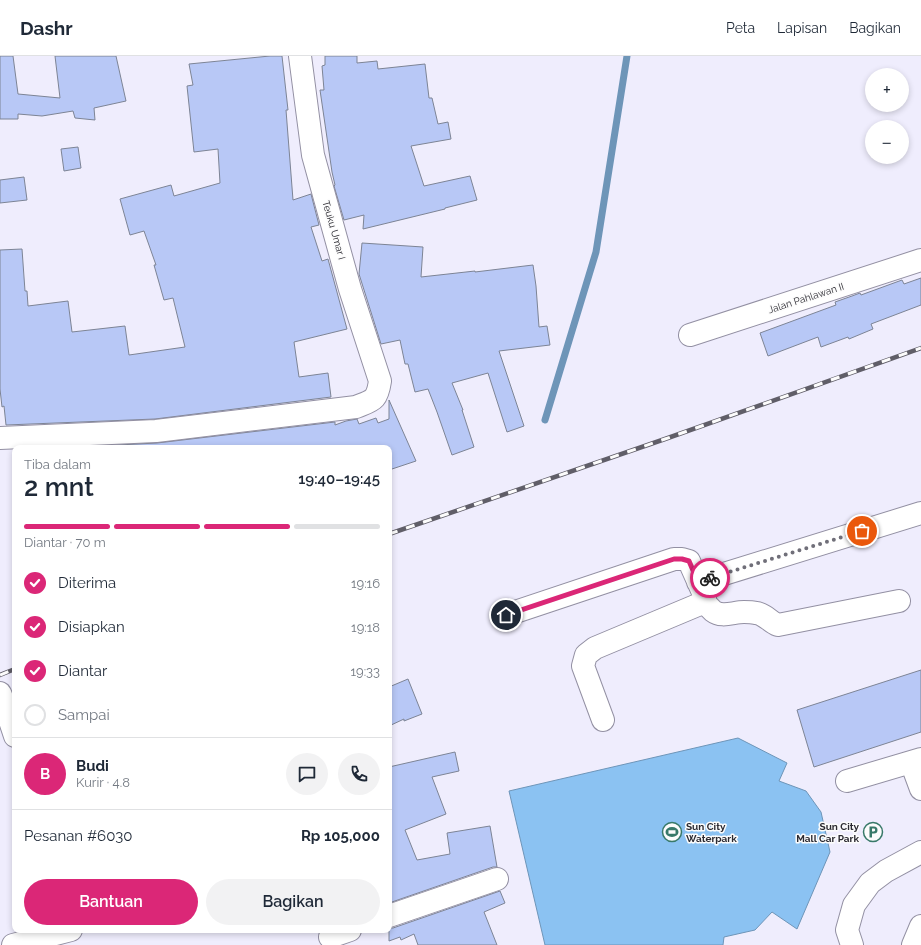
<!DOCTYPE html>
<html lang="id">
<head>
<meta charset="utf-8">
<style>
	body { margin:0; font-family:Raleway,sans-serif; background:#f2f2f3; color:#1f2937; height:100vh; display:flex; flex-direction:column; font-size:15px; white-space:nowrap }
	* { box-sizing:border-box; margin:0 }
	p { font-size:13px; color:#747a83 }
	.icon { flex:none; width:22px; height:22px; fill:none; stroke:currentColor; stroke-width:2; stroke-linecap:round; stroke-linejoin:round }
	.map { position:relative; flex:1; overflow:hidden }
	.details { position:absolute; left:12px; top:389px; width:380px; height:488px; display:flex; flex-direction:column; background:#fff; border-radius:8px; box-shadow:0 2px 6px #0003 }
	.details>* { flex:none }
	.controls { position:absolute; left:865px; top:12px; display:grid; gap:8px }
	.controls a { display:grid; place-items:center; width:44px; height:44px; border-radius:50%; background:#fff; box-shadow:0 2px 6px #0003; font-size:20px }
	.pin { position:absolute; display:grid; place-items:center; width:34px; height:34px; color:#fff; margin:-17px; border:2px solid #fff; border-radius:50%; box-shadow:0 1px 4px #0007 }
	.courier { position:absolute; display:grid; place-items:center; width:40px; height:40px; margin:-20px; border:3px solid #db2777; border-radius:50%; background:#fff; color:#222; box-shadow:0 1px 5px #0007 }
	.summary em { font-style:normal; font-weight:600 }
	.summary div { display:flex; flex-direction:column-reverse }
	.summary { display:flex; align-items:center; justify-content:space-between; height:68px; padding:0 12px }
	h1 { font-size:26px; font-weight:600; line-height:30px }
	.bar { display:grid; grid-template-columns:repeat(4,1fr); gap:6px 4px; align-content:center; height:48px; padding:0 12px }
	.bar i { height:5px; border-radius:3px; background:#e0e1e3 }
	.bar .selected { background:#db2777 }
	.bar p { grid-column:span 4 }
	.line { display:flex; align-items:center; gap:10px; padding:0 12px; border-top:1px solid #e0e1e3 }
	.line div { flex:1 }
	.round { display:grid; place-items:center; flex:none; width:42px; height:42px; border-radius:21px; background:#f2f2f3 }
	ol { padding:0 12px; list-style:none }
	li { display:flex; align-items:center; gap:12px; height:44px }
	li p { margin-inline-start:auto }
	li .icon { padding:4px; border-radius:50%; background:#db2777; color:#fff; stroke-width:4 }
	li:last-child { color:#747a83 }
	li i { width:22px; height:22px; border:2px solid #e0e1e3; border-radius:50% }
	.button { display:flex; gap:8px; margin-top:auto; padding:8px 12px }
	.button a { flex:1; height:46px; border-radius:24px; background:#db2777; color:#fff; font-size:16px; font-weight:600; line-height:46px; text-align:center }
	.button a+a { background:#f2f2f3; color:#1f2937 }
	header { display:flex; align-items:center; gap:24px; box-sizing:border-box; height:56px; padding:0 20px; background:#fff; border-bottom:1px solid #e0e1e3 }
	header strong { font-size:19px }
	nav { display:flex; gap:22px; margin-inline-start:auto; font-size:14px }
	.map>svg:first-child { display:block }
	.water { fill:#8bc2f2; stroke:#6e95b8 }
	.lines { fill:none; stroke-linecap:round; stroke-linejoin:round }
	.stream { stroke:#6e95b8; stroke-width:7 }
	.building { fill:#b8c8f6; stroke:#7d8495 }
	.minor-casing { stroke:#9390a3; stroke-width:24 }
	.minor { stroke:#fff; stroke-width:22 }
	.rail-casing { stroke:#605e68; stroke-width:4.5 }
	.rail { stroke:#fcfcfc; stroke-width:3; stroke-dasharray:9; stroke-linecap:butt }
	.done { stroke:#706f79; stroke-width:4; stroke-dasharray:0 7.2 }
	.route { stroke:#db2777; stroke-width:5 }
	.labels { text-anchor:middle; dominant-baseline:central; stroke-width:3; stroke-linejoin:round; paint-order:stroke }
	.street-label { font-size:10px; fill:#2c2b32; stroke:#fcfcfc }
	.poi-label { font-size:10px; font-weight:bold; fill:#2c2b32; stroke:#fcfcfc; text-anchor:start }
</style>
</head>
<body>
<header>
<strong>Dashr</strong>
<nav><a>Peta</a><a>Lapisan</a><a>Bagikan</a></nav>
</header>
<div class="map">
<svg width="921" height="889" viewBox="0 0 921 889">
	<rect width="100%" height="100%" fill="#efedfd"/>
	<!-- water -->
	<path class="water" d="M738,682L787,707L779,725L806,735L821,756L830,796L797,873L772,856L755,874L724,881L723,889H545L509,735Z"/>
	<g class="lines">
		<!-- stream -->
		<path class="stream" d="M545,364L596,196L627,0"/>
	</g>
	<!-- building -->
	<path class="building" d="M0,0H13L18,38L60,42L55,0H116L126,45L94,52L95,64L75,62L73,55L42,60L18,58V63H0Z
		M270,0H282L288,54H286L293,144L311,138L319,169L311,171L322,205L328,203L347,273L294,286L299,321L328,317L331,341L155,363L6,369L4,350L2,351L0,333V194L22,193L25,235H27L28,250L68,245L72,276L125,270L129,299L185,291L173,242L164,244L154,209H156L144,175L130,179L120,143L171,129L174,140L220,127L218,93L194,96L187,30L193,29L189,8Z
		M325,0H357V7L377,5L378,13L425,8L429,42H432L438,68L448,66L451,83L411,90L424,130L470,120L477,144L445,152V153L363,173L364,159L344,164L334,130L335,129L332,116L320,34H324L322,10L325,9Z
		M78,91L81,112L64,115L61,93Z
		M24,121L27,144L0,147V124Z
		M362,187L423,191L421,221L475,215V216L533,209L536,230L539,271L547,270L550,289L499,295L524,370L507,376L488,317L452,327L463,354H462L474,391L452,399L437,356L428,333L415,336L408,308H405L400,284L381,288L359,218Z
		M921,222V249L871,268L873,273L849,283L848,281L821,291L818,281L768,300L760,277L836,249L835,246L852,240L860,237L861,239L902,224L904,228Z
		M389,344L416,405L389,414V392H98V390L157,387L335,366V369L346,365L357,363L359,368L376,362L378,367L389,363Z
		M921,614V676L814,711L797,654Z
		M408,623L422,658L404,665V663L389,670V631Z
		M455,696L459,715L432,721L446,758L405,774L417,804L450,798L447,777L490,770L497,811H493L389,847V711Z
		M500,835L505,847L484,856L497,889H418L414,878L401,884L400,881L389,885V872H393Z"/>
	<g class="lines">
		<!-- minor casing -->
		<g class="minor-casing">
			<path id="minor" d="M690,279L921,204
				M0,382L156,375L356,351C373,344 377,345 380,325L350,233L313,99L300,0
				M698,526L921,457
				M704,546C707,549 710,552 713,555C722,562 733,556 744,556C748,556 752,556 756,557C765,558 770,566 778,569L899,545
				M506,559L674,503H682L689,505L705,541L704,546L700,548L595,592L586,599L583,610L603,664
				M0,637L4,647L15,680
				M911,706L921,733
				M847,725L921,703
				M389,860L497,823
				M330,881L350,874
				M13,889L71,874
				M852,889L847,874L854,849L870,827L886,815L921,796
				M913,889L921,870"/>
		</g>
		<!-- minor -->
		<use href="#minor" class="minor"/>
		<!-- rail casing -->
		<g class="rail-casing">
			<path id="rail" d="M389,478L665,383L921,292
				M0,619L15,613"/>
		</g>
		<!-- rail -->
		<use href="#rail" class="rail"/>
	</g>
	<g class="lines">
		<!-- done -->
		<path class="done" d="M710,522L862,475"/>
		<!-- route -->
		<path class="route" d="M506,559L674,503H682L689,505L698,526L710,522"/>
	</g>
	<!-- icons -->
	<defs>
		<g id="stadium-ring" transform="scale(1)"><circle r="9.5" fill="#fcfcfc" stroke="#387969" stroke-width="1.5"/><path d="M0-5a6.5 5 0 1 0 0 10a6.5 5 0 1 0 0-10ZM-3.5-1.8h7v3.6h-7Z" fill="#387969"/></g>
		<g id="parking-ring" transform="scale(1)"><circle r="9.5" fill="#fcfcfc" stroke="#387969" stroke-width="1.5"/><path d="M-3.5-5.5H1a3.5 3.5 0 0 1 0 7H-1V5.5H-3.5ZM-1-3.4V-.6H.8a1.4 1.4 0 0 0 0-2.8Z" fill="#387969"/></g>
	</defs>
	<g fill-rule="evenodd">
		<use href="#stadium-ring" x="672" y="776"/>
		<use href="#parking-ring" x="873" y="776"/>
	</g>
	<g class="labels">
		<!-- street labels -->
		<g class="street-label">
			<text transform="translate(334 174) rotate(74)">Teuku Umar I</text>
			<text transform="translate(806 242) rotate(-18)">Jalan Pahlawan II</text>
		</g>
		<!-- poi labels -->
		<g class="poi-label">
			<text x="686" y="770">Sun City<tspan x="686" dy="12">Waterpark</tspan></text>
			<text x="859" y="770" text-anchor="end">Sun City<tspan x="859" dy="12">Mall Car Park</tspan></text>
		</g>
	</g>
</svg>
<div class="controls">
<a>+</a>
<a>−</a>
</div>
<div class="pin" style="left:862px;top:475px;background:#ea580c"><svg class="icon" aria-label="bag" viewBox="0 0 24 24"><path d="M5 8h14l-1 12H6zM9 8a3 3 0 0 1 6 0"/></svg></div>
<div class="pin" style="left:506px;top:559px;background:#1f2937"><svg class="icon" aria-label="home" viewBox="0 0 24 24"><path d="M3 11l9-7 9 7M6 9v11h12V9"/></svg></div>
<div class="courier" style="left:710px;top:522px"><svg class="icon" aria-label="bike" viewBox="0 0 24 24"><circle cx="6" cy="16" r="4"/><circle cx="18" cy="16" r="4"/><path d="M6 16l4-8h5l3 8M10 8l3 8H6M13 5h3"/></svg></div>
<section class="details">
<div class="summary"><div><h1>2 mnt</h1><p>Tiba dalam</p></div><em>19:40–19:45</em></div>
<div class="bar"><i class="selected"></i><i class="selected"></i><i class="selected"></i><i></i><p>Diantar · 70 m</p></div>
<ol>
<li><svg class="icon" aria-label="check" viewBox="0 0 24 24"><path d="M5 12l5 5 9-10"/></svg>Diterima<p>19:16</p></li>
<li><svg class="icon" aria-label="check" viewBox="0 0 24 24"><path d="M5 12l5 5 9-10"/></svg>Disiapkan<p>19:18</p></li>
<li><svg class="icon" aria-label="check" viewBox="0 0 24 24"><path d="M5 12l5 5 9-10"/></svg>Diantar<p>19:33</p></li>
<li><i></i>Sampai</li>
</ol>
<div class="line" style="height:72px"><b class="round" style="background:#db2777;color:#fff">B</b><div><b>Budi</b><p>Kurir · 4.8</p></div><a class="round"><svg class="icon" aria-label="chat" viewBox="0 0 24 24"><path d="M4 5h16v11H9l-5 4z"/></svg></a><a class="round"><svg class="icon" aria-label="phone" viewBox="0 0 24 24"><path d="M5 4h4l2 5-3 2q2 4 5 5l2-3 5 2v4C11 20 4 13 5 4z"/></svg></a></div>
<div class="line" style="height:52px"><div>Pesanan #6030</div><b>Rp 105,000</b></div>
<div class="button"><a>Bantuan</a><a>Bagikan</a></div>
</section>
</div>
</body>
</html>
